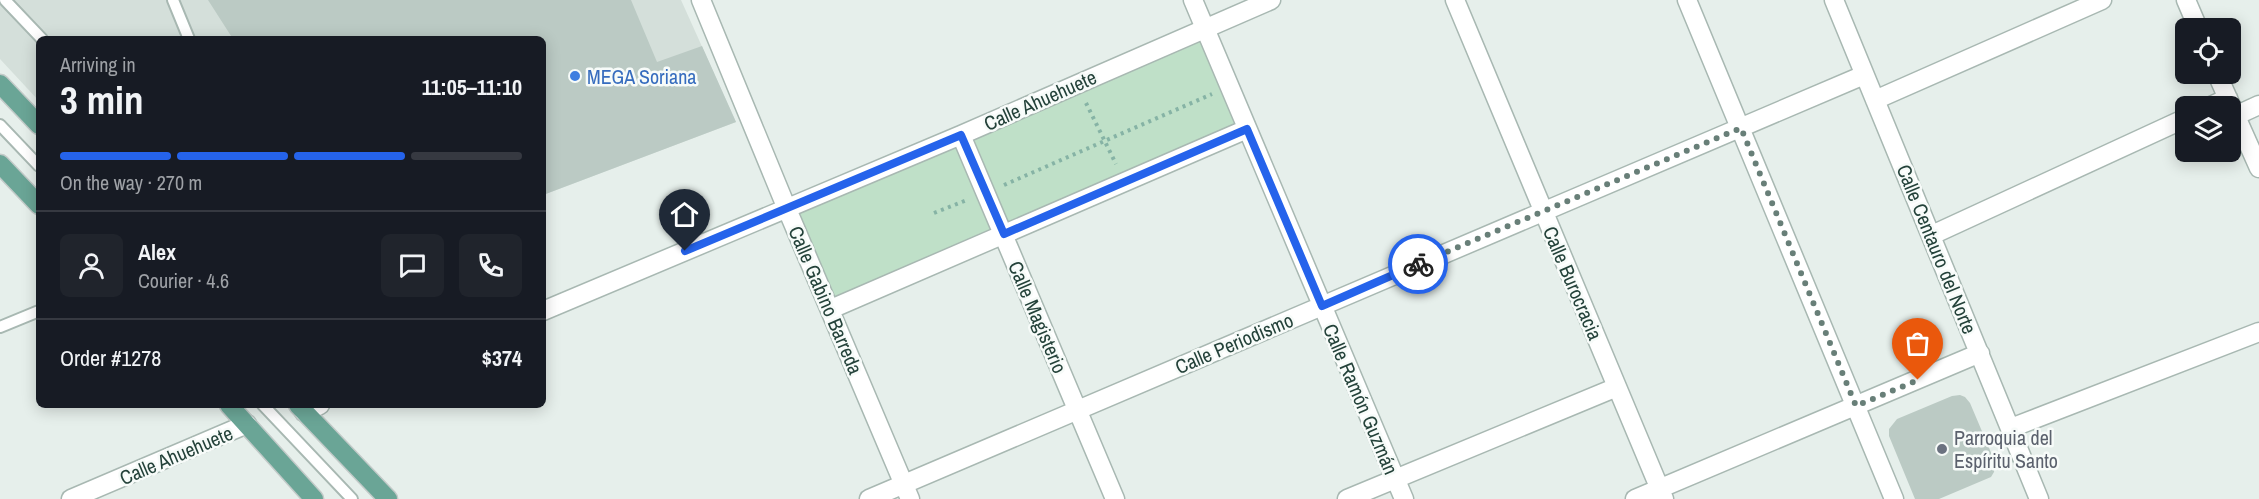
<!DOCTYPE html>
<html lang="en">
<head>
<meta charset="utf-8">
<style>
	body { margin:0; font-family:"Archivo Narrow",sans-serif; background:#20242c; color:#f1f3f6; height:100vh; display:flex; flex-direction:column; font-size:22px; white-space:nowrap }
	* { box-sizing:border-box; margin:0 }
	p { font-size:20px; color:#9ea1a6 }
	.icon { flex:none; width:33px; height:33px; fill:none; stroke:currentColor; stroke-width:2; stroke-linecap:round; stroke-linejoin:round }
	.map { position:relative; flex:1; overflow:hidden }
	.drawer { position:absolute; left:36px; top:36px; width:510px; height:372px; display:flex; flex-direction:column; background:#171b24; border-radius:9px; box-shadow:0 3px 15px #0003 }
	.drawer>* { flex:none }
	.controls { position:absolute; left:2175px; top:18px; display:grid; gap:12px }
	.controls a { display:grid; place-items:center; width:66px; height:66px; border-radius:9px; background:#171b24; box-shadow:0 3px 15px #0003; font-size:30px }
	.pin { position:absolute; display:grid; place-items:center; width:51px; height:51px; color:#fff; margin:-62px -26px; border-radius:50% 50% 50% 0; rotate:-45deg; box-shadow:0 0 6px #0007 }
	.pin .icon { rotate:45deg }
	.courier { position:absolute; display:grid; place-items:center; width:60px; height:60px; margin:-30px; border:4px solid #2563eb; border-radius:50%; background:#fff; color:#222; box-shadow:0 2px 8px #0007 }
	.head em { font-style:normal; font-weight:700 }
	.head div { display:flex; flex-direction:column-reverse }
	.head { display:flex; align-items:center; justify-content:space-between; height:102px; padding:0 24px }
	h1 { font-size:39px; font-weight:700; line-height:45px }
	.bar { display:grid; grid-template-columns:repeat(4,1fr); gap:9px 6px; align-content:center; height:72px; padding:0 24px }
	.bar i { height:8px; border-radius:4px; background:#363941 }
	.bar .active { background:#2563eb }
	.bar p { grid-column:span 4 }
	.line { display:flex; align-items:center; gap:15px; padding:0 24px; border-top:2px solid #363941 }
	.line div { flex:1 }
	.round { display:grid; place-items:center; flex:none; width:63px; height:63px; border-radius:9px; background:#20242c }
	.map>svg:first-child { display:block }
	.built { fill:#d4dfda }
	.green { fill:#bfe0c8 }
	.building { fill:#bbcac4 }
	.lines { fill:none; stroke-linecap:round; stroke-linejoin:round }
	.service-casing { stroke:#a8b8b2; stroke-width:14 }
	.minor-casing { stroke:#a8b8b2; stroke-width:21 }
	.tertiary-casing { stroke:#a8b8b2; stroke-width:21 }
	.primary-casing { stroke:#c2cac8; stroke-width:21 }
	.path { stroke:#86b3a5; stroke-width:4; stroke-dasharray:3 4.5; stroke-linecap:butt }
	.service { stroke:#fff; stroke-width:10 }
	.minor { stroke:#fff; stroke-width:18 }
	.tertiary { stroke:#fff; stroke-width:18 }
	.primary { stroke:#6aa596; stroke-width:18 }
	.done { stroke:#687f78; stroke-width:6; stroke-dasharray:0 10.8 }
	.route { stroke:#2563eb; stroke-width:8 }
	.shop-dot { fill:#3f7fe0; stroke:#f7fbf9; stroke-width:2 }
	.worship-dot { fill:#6b7280; stroke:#f7fbf9; stroke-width:2 }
	.labels { text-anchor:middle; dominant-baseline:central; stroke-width:5; stroke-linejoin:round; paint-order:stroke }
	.shop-label { font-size:20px; fill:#366cbe; stroke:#f7fbf9; text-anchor:start }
	.street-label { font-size:20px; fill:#24423a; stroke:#f7fbf9 }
	.worship-label { font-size:20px; fill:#5b616d; stroke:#f7fbf9; text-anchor:start }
</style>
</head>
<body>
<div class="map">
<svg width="2259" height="499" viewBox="0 0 2259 499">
	<rect width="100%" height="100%" fill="#e6efeb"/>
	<!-- built -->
	<path class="built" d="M0,0H681L736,122L543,195V39H39V101L0,59Z"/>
	<!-- green -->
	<path class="green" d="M1204,27L1247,129L831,309L787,209Z"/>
	<!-- building -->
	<path class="building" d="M208,0H631L657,62L702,46L736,122L543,195V39H233Z
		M1960,395L1965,397L1970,403L1995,462L1994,472L1991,477L1939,499H1915L1889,436V429L1897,419L1952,396Z"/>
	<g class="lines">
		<!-- service casing -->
		<g class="service-casing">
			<path id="service" d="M5,0L42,39
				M173,0L189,39
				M0,125L39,166
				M0,327L39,311
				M263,405L352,499"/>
		</g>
		<!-- minor casing -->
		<g class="minor-casing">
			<path id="minor" d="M701,0L787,209L910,499
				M1193,0L1404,499
				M1455,0L1664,499
				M1687,0L1894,499
				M1834,0L2039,499
				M2186,0L2198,28
				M2217,74L2259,168
				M1875,100L2102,0
				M2211,106L2228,98
				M2235,116L2259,105
				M961,135L1115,499
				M1932,235L2186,118
				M831,309L1247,129
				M543,311L961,135L1271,0
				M304,412L320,405
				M2011,428L2259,332
				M869,499L1864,75
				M1347,499L1617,387
				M1635,499L1980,353"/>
		</g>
		<!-- tertiary casing -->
		<g class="tertiary-casing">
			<path id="tertiary" d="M71,499L247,424"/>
		</g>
		<!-- primary casing -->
		<g class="primary-casing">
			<path id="primary" d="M0,84L39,125
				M0,164L39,205
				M229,405L314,499
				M298,405L388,499"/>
		</g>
		<!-- path -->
		<path class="path" d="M1086,103L1116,164
			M1004,185L1212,94
			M934,213L967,200"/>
		<!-- service -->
		<use href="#service" class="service"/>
		<!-- minor -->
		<use href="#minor" class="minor"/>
		<!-- tertiary -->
		<use href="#tertiary" class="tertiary"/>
		<!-- primary -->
		<use href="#primary" class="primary"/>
	</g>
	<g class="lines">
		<!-- done -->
		<path class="done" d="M1418,264L1741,128L1856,406L1918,380"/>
		<!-- route -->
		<path class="route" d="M685,251L961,135L1004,234L1247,129L1322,306L1418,264"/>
	</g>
	<!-- markers -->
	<circle class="shop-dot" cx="575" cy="76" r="6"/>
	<circle class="worship-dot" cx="1942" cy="449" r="6"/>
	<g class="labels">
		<!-- shop labels -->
		<g class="shop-label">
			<text x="587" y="76">MEGA Soriana</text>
		</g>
		<!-- street labels -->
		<g class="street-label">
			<text transform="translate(1040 100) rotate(-24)">Calle Ahuehuete</text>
			<text transform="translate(1937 249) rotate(68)">Calle Centauro del Norte</text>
			<text transform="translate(1573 283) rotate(67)">Calle Burocracia</text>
			<text transform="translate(826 300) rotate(67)">Calle Gabino Barreda</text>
			<text transform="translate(1038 317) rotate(67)">Calle Magisterio</text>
			<text transform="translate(1234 343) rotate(-23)">Calle Periodismo</text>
			<text transform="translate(1361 399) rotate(67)">Calle Ramón Guzmán</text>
			<text transform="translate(176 455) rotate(-23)">Calle Ahuehuete</text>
		</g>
		<!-- worship labels -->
		<g class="worship-label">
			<text x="1954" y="437">Parroquia del<tspan x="1954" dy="23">Espíritu Santo</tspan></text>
		</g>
	</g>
</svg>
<div class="controls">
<a><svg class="icon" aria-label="locate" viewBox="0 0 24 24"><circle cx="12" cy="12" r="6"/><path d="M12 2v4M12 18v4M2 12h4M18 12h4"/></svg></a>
<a><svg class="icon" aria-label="layers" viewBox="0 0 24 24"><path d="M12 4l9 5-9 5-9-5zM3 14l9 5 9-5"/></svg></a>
</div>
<div class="pin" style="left:1918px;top:380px;background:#ea580c"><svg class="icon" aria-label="bag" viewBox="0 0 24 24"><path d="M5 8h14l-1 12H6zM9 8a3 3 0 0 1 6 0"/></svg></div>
<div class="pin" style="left:685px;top:251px;background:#1f2937"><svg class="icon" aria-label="home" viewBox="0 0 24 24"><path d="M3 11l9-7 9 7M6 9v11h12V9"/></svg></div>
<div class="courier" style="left:1418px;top:264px"><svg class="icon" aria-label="bike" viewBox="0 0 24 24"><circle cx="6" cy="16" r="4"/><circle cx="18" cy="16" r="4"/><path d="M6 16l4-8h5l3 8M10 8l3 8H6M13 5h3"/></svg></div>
<section class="drawer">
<div class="head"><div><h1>3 min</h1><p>Arriving in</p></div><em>11:05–11:10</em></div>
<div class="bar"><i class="active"></i><i class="active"></i><i class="active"></i><i></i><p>On the way · 270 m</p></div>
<div class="line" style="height:108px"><a class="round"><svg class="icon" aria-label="person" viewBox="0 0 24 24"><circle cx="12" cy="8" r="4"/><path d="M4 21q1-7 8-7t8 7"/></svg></a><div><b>Alex</b><p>Courier · 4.6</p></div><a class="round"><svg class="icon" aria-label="chat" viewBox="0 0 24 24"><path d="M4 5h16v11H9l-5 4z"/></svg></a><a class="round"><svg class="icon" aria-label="phone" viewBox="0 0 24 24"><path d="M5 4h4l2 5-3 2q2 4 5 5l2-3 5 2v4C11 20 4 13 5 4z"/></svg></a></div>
<div class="line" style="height:78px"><div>Order #1278</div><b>$374</b></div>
</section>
</div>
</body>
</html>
